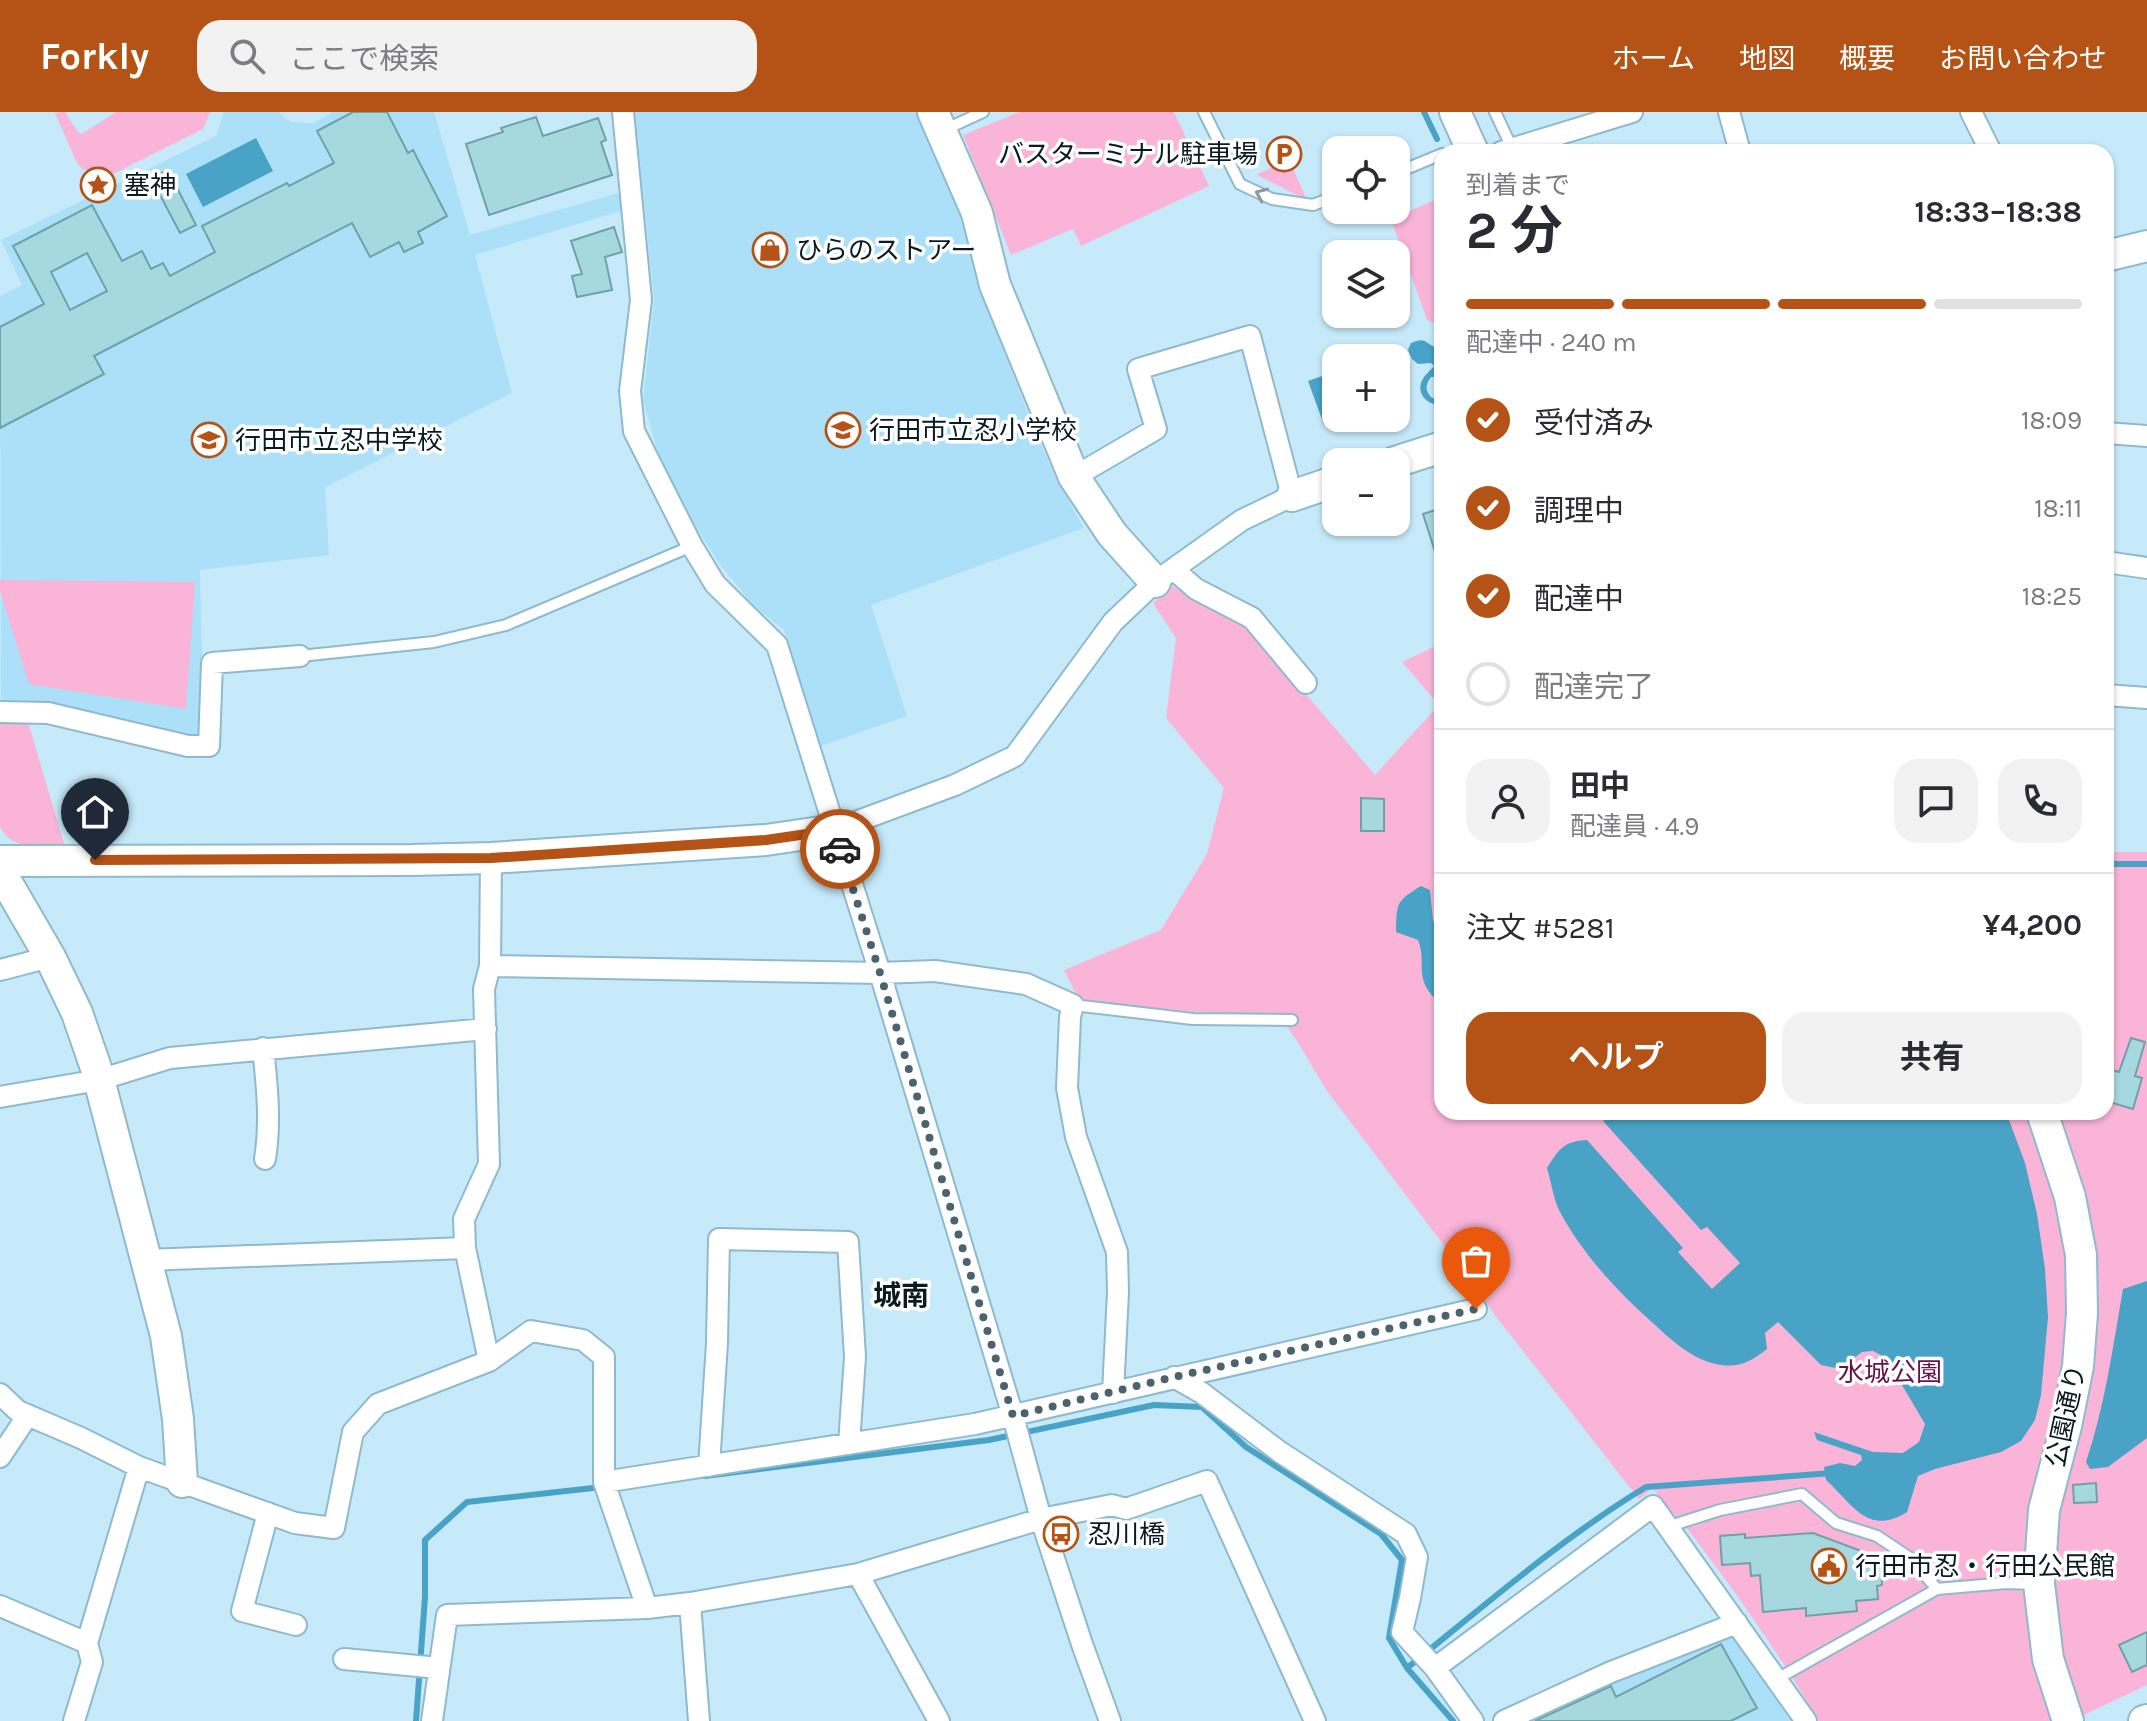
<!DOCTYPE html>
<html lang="ja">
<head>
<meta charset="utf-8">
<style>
	body { margin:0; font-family:Karla,"Noto Sans JP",sans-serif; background:#f2f2f3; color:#2b2b33; height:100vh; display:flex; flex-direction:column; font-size:30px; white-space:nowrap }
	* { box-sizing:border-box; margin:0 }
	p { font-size:26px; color:#7c7c81 }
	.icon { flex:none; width:44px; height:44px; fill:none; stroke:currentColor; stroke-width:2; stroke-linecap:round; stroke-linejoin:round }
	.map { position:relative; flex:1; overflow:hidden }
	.panel { position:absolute; left:1434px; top:32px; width:680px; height:976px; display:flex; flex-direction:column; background:#fff; border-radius:24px; box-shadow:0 2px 6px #0004 }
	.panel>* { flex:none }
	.tools { position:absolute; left:1322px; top:24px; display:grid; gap:16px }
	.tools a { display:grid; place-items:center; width:88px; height:88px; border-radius:16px; background:#fff; box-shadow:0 2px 6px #0004; font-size:40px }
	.pin { position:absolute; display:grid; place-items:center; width:68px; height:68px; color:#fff; margin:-82px -34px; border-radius:50% 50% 50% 0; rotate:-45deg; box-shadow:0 0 8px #0007 }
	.pin .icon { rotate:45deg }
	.courier { position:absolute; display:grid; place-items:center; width:80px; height:80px; margin:-40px; border:6px solid #b45315; border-radius:50%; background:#fff; color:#222; box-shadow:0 2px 10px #0007 }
	.headline em { font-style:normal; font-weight:700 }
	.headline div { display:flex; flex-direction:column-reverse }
	.headline { display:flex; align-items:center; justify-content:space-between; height:136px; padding:0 32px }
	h1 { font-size:52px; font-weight:700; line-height:60px }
	.bar { display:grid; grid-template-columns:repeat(4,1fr); gap:12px 8px; align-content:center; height:96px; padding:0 32px }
	.bar i { height:10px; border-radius:6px; background:#e1e1e2 }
	.bar .on { background:#b45315 }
	.bar p { grid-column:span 4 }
	.line { display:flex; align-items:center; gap:20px; padding:0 32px; border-top:2px solid #e1e1e2 }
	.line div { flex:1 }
	.round { display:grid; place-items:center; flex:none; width:84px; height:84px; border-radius:24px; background:#f2f2f3 }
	ol { padding:0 32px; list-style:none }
	li { display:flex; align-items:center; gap:24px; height:88px }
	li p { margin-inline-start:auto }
	li .icon { padding:8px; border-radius:50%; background:#b45315; color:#fff; stroke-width:4 }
	li:last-child { color:#7c7c81 }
	li i { width:44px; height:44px; border:4px solid #e1e1e2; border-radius:50% }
	.cta { display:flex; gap:16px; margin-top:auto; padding:16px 32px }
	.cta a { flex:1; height:92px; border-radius:24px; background:#b45315; color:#fff; font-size:32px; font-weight:700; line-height:92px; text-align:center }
	.cta a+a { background:#f2f2f3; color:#2b2b33 }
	header { display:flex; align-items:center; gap:48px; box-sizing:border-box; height:112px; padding:0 40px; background:#b45315; color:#fff }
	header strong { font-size:38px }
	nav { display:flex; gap:44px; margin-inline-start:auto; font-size:28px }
	.search { width:560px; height:72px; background:#f2f2f3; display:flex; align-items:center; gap:20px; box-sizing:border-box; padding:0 28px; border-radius:24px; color:#7c7c81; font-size:30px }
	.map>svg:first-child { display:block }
	.built { fill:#ace0f8 }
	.green { fill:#f9b4d7 }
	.water { fill:#48a3c6 }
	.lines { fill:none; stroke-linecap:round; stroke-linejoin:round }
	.stream { stroke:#48a3c6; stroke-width:6 }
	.building { fill:#a6d8df; stroke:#70a1a8; stroke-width:2; fill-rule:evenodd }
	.lane-casing { stroke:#8fbacd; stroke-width:14 }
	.street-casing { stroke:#8fbacd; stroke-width:24 }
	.secondary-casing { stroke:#8fbacd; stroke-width:34 }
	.lane { stroke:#fff; stroke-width:10 }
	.street { stroke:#fff; stroke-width:20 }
	.secondary { stroke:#fff; stroke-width:30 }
	.oneway { stroke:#90989b }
	.done { stroke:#4c636d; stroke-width:8; stroke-dasharray:0 14.4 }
	.route { stroke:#b45315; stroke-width:10 }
	.labels { text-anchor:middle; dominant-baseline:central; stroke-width:7; stroke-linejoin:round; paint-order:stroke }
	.poi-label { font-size:26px; fill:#091a21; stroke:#fff; text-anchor:start }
	.park-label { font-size:26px; fill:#671148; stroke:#fff }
	.street-label { font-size:26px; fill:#091a21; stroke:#fff }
	.neighbourhood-label { font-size:28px; font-weight:bold; fill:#091a21; stroke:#fff }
</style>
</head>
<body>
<header>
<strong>Forkly</strong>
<div class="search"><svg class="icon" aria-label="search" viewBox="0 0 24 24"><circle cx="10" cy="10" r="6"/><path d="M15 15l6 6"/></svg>ここで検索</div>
<nav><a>ホーム</a><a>地図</a><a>概要</a><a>お問い合わせ</a></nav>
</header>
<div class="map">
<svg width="2147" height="1609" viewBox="0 0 2147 1609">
	<rect width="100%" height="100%" fill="#c7eafa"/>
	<!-- built -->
	<path class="built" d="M224,0H279L284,6L292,10L303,11H313L333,0H434L470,123L622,80L624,98L475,143L512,281L325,375L329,443L200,458L202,546L199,626L1,594L0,184L22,173L1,128L216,24Z
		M635,0H919L960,95L976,169L1028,301L1055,365L1084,416L871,493L907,604L821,634L784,518L754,494L720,453L677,384L656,334L643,288L654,188Z
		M1733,1522L1792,1609H1527L1612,1565Z"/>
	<!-- green -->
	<path class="green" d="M65,0L78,20L82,22L116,0H210L203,17L113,62H105L82,57L76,49L55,1Z
		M1020,0H1174L1209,74L1081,134L1073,117L1011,143L963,23Z
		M1286,48L1290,49L1305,84L1303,86L1257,63Z
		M1442,85V214L1427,208L1391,107Z
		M0,468L195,470L186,597L29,572L0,479Z
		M1172,474L1247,513L1375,663L1439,593L1402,550L1442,531V1000H2106V740H2147V1573L2071,1609H1819C1781,1545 1738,1483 1693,1424C1680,1408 1665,1394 1653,1376L1639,1387L1494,1202L1483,1185L1327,979L1297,929L1279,903L1225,902L1080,890L1064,858L1161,818L1207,742L1224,676L1166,606L1176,526L1153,491Z
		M28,610L65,735C42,735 13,739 0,715V611Z"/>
	<!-- water -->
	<path class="water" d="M256,26L273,59L203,95L186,62Z
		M1442,223V265H1431C1425,273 1425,279 1432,286H1442V293C1430,294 1417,284 1421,271C1423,264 1430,259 1434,254L1431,251L1418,252L1412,247L1408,238L1411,231C1427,224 1425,232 1437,236L1439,234Z
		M1336,259V306H1343L1324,313L1308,269Z
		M1421,774L1430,778L1433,809L1442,813V895C1435,886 1426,879 1423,867C1420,854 1424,842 1418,828L1396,820C1397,791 1395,790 1421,774Z
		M1601,1000H2006L2025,1051L2037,1102L2045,1157L2048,1205L2041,1283L2035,1308L2021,1329L2001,1340L1935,1357L1918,1364L1907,1400C1867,1425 1852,1391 1826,1368L1824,1355L1840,1351L1855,1354L1862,1348L1861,1343L1817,1328L1814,1320L1873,1340L1903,1341L1919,1330L1925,1312L1886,1246L1873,1239L1862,1240L1849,1250L1836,1256L1821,1253L1778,1210L1765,1221L1767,1237C1751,1250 1737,1257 1716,1252C1692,1247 1671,1228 1654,1212C1616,1178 1583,1143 1559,1098C1553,1085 1551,1069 1547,1056C1559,1037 1564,1029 1587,1028L1683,1136L1678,1140L1712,1177L1740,1151L1707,1115L1701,1118L1604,1010Z
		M2147,1169V1326L2108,1355L2090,1357L2086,1350C2105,1294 2113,1234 2123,1177Z"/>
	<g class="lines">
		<!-- stream -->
		<path class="stream" d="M1424,0L1437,27
			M2106,752H2147
			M705,1364L989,1328L1154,1293L1202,1295L1246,1335L1381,1422L1402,1448L1389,1526L1407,1556L1453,1609
			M1407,1556C1483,1495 1563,1425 1646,1375L1832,1361
			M416,1609L425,1485V1428L467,1390L602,1375"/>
	</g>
	<!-- building -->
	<path class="building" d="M353,0H387L408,41L413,38L447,104L418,120L423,131L404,140L399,130L370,145L352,111L94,244L104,262L0,316V215L44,192L13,134L92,93L122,149L142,139L151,157L163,151L170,164L215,140L202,114L287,71L289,74L334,51L317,19ZM87,141L107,179L70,198L51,160Z
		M536,5L543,24L598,6L606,28L601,30L612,63L489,103L466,32L503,20L501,16Z
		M168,58L196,113L180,121L151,66Z
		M614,115L622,140L605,145L612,178L577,185L572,164L582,162L571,129Z
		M1442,396V448L1438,449L1423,402Z
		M1361,686L1384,687V719H1361Z
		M2131,926L2145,930L2135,964L2142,966L2133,997L2106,989V976L2112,958L2119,960Z
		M2096,1371L2097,1390L2074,1391L2073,1373Z
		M1813,1421L1880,1446L1882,1473L1877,1474L1878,1487L1856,1489L1857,1499L1806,1504V1496L1763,1500L1760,1463L1751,1464L1750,1451L1722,1453L1720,1424L1745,1422V1426Z
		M2147,1520V1553L2132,1560L2119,1533Z
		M1721,1532L1757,1596L1731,1609H1535L1611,1574L1616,1585Z"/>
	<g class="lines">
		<!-- lane casing -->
		<g class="lane-casing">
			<path id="lane" d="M1204,0L1240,72L1272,87L1313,93L1336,84
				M1495,0L1512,36
				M944,18L983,0
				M1396,61L1442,42
				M300,544L434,530L506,513L692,434
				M1073,893L1193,907L1292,908
				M1667,1415L1720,1398L1802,1382L1836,1411L1877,1424L1910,1446L1937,1477
				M1777,1567L1937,1477L2006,1471L2035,1472"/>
		</g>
		<!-- street casing -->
		<g class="street-casing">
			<path id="street" d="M623,0L641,188L630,279L634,319L692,434L715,472L777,533L880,861L1013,1304L1041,1407L1082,1532L1110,1609
				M1729,0L1740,40
				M1971,0L1991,40
				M1501,40L1632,0
				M2106,321L2147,324
				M2106,450L2147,456
				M1173,457L1196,477L1252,506L1306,571
				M2106,583L2147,586
				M0,600L48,601L188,634H209L212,551L300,544
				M834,718L955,673L1015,644L1113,510L1155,470L1242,408L1292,384L1250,224L1138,257L1156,317L1074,365
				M490,854L880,861L935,859L1026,872L1073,893L1070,905L1067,976L1076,1025L1117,1140L1118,1180L1113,1281
				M0,858L50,845
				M263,936C267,973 271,1010 265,1047
				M0,985L99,968L170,946L486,917
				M465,1136L489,1249L531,1219L583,1228L604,1245V1370L647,1496
				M146,1148L465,1136L464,1107L489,1052L484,877L490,854L491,746
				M1174,1265L1202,1281L1280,1340L1406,1422L1417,1445L1410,1486L1402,1520L1435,1556
				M0,1282L18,1299L81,1326L139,1355L295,1411L334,1416L353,1320L378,1292L489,1249
				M0,1345L28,1303
				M709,1354L717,1231L719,1127L848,1130L855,1245L849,1332
				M604,1370L975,1312L1476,1197
				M268,1401L242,1499L296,1513
				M858,1462L1041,1407L1112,1393L1126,1397L1207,1369L1315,1609
				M690,1491L699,1609
				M0,1494L87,1531L92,1550L74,1609
				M87,1531L139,1355
				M344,1547L439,1556
				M432,1609L447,1503L647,1496L690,1491L858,1462L939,1609
				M1473,1609L1435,1556L1653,1394L1806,1609
				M1504,1609L1611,1560L1737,1511"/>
		</g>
		<!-- secondary casing -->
		<g class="secondary-casing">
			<path id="secondary" d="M933,0L977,101L995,173L1074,365L1112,422L1155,470
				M1455,0L1473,40
				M2106,144L2147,134
				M1395,350L1442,335
				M1292,384L1336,369
				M0,749L413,748L491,746L766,728L834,718
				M0,759L50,845L77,901L96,956L166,1224L178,1307L182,1370
				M2042,1000L2070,1085L2081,1143L2082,1201L2078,1254L2066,1314L2044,1398L2039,1472L2048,1547L2068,1609
				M2144,1609L2147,1608"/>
		</g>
		<!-- lane -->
		<use href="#lane" class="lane"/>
		<!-- street -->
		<use href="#street" class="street"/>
		<!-- secondary -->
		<use href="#secondary" class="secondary"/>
	</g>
	<!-- one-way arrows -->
	<defs><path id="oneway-chevron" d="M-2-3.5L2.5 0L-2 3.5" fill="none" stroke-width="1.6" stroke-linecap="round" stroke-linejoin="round" transform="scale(2)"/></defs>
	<use class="oneway" href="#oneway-chevron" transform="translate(1261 82) rotate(-156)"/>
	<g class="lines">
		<!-- done -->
		<path class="done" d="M840,737L880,861L1013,1304L1174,1265L1476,1197"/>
		<!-- route -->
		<path class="route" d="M95,748L491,746L766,728L834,718L840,737"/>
	</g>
	<!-- icons -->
	<defs>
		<g id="parking-ring" transform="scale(1.8)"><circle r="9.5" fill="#fff" stroke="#b45315" stroke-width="1.5"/><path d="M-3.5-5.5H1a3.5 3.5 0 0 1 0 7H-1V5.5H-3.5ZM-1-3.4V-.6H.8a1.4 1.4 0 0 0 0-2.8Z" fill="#b45315"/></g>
		<g id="sight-ring" transform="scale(1.8)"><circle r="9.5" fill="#fff" stroke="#b45315" stroke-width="1.5"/><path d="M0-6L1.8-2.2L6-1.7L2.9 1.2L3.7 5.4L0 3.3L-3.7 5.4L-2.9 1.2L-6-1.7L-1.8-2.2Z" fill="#b45315"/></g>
		<g id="shop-ring" transform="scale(1.8)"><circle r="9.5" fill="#fff" stroke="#b45315" stroke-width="1.5"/><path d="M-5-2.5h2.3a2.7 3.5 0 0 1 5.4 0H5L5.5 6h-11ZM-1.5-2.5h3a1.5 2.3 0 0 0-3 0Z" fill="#b45315"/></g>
		<g id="school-ring" transform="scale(1.8)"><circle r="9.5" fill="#fff" stroke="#b45315" stroke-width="1.5"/><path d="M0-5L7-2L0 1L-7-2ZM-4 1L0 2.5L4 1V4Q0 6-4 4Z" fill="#b45315"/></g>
		<g id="bus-ring" transform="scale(1.8)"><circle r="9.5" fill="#fff" stroke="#b45315" stroke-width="1.5"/><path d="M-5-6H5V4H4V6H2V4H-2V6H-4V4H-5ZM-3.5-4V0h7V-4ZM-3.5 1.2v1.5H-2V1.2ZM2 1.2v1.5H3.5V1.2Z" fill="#b45315"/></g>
		<g id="civic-ring" transform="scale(1.8)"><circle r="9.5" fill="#fff" stroke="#b45315" stroke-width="1.5"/><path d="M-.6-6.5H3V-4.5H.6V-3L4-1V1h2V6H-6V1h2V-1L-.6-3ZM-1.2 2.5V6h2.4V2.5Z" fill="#b45315"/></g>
	</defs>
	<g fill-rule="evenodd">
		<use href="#parking-ring" x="1284" y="42"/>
		<use href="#sight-ring" x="98" y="73"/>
		<use href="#shop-ring" x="770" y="138"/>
		<use href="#school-ring" x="843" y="318"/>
		<use href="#school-ring" x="209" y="328"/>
		<use href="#bus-ring" x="1061" y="1422"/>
		<use href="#civic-ring" x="1829" y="1454"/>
	</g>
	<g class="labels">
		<!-- poi labels -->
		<g class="poi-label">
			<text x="1258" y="42" text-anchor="end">バスターミナル駐車場</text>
			<text x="124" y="73">塞神</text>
			<text x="796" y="138">ひらのストアー</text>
			<text x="869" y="318">行田市立忍小学校</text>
			<text x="235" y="328">行田市立忍中学校</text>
			<text x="1087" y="1422">忍川橋</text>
			<text x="1855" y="1454">行田市忍・行田公民館</text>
		</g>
		<!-- park labels -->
		<g class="park-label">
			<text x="1890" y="1260">水城公園</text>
		</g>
		<!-- street labels -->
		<g class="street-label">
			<text transform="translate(2066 1304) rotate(-78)">公園通り</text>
		</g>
		<!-- neighbourhood labels -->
		<g class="neighbourhood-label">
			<text x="901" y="1183">城南</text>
		</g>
	</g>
</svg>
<div class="tools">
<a><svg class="icon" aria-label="locate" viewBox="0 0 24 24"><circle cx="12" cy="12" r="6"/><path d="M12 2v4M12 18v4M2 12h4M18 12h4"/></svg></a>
<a><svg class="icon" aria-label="layers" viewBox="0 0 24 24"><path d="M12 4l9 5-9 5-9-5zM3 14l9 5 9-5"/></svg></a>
<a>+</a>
<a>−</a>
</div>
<div class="pin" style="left:1476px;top:1197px;background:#ea580c"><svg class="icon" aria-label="bag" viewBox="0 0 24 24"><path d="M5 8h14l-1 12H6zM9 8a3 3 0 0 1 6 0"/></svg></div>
<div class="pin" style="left:95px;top:748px;background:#1f2937"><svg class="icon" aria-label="home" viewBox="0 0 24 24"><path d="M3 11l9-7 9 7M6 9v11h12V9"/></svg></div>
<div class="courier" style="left:840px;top:737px"><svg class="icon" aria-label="car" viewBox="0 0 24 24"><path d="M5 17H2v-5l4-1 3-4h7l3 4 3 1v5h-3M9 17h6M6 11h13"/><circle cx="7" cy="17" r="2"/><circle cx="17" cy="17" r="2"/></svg></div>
<section class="panel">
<div class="headline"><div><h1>2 分</h1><p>到着まで</p></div><em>18:33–18:38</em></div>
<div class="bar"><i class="on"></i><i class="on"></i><i class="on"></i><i></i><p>配達中 · 240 m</p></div>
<ol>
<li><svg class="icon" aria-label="check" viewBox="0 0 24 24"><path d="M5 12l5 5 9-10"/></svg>受付済み<p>18:09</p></li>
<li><svg class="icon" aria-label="check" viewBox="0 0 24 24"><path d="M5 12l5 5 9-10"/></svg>調理中<p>18:11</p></li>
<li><svg class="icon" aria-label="check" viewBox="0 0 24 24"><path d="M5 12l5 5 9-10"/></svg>配達中<p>18:25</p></li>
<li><i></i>配達完了</li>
</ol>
<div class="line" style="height:144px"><a class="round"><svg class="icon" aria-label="person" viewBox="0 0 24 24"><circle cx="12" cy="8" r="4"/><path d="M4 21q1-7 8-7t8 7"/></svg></a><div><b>田中</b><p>配達員 · 4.9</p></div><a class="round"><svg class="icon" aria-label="chat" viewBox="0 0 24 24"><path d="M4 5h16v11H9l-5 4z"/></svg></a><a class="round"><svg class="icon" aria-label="phone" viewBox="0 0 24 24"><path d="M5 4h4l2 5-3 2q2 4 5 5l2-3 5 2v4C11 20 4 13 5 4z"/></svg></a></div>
<div class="line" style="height:104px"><div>注文 #5281</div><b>¥4,200</b></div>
<div class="cta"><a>ヘルプ</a><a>共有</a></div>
</section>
</div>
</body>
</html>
